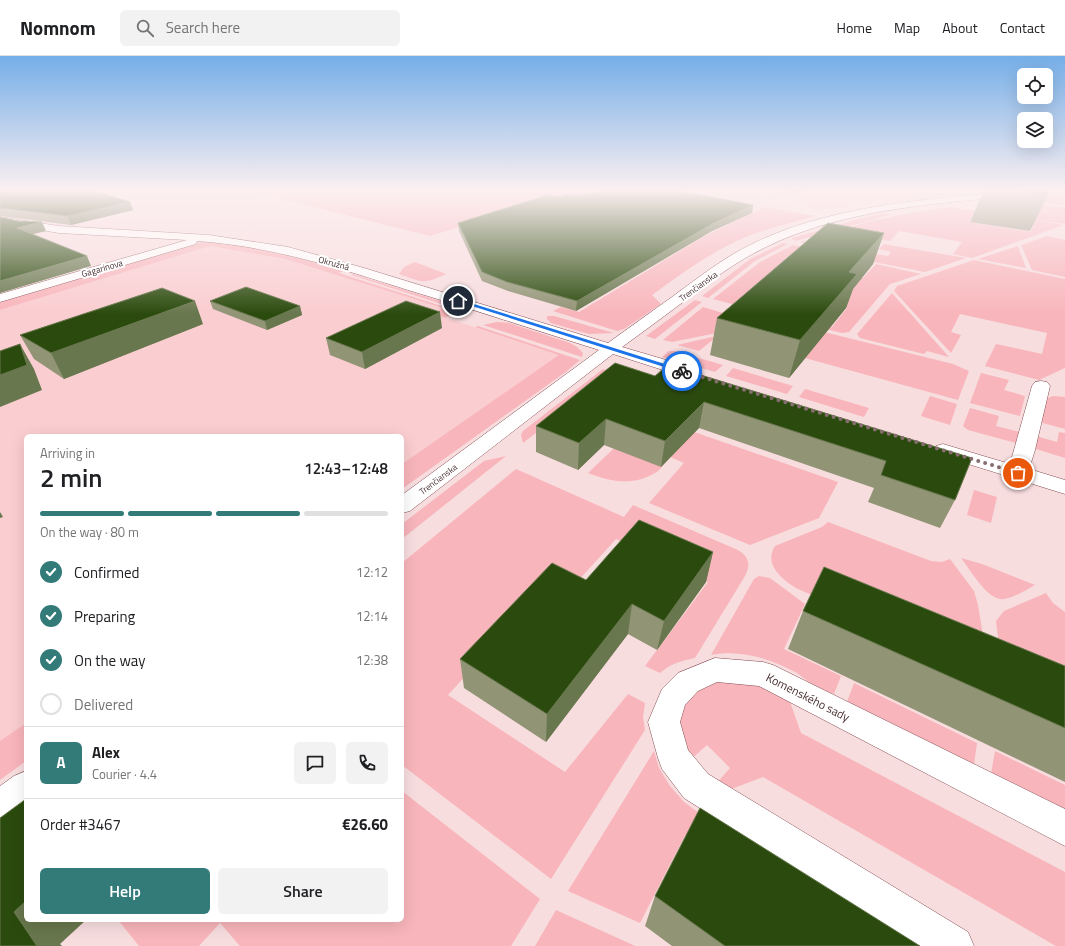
<!DOCTYPE html>
<html lang="en">
<head>
<meta charset="utf-8">
<style>
	body { margin:0; font-family:"Titillium Web",sans-serif; background:#f2f2f2; color:#202124; height:100vh; display:flex; flex-direction:column; font-size:15px; white-space:nowrap }
	* { box-sizing:border-box; margin:0 }
	p { font-size:13px; color:#757577 }
	.icon { flex:none; width:22px; height:22px; fill:none; stroke:currentColor; stroke-width:2; stroke-linecap:round; stroke-linejoin:round }
	.map { position:relative; flex:1; overflow:hidden }
	.details { position:absolute; left:24px; top:378px; width:380px; height:488px; display:flex; flex-direction:column; background:#fff; border-radius:6px; box-shadow:0 4px 16px #0002 }
	.details>* { flex:none }
	.fabs { position:absolute; left:1017px; top:12px; display:grid; gap:8px }
	.fabs a { display:grid; place-items:center; width:36px; height:36px; border-radius:6px; background:#fff; box-shadow:0 4px 16px #0002; font-size:20px }
	.pin { position:absolute; display:grid; place-items:center; width:34px; height:34px; color:#fff; margin:-17px; border:2px solid #fff; border-radius:50%; box-shadow:0 1px 4px #0007 }
	.courier { position:absolute; display:grid; place-items:center; width:40px; height:40px; margin:-20px; border:3px solid #1a73e8; border-radius:50%; background:#fff; color:#222; box-shadow:0 1px 5px #0007 }
	.overview em { font-style:normal; font-weight:600 }
	.overview div { display:flex; flex-direction:column-reverse }
	.overview { display:flex; align-items:center; justify-content:space-between; height:68px; padding:0 16px }
	h1 { font-size:26px; font-weight:600; line-height:30px }
	.bar { display:grid; grid-template-columns:repeat(4,1fr); gap:6px 4px; align-content:center; height:48px; padding:0 16px }
	.bar i { height:5px; border-radius:3px; background:#e0e0e0 }
	.bar .active { background:#327b79 }
	.bar p { grid-column:span 4 }
	.line { display:flex; align-items:center; gap:10px; padding:0 16px; border-top:1px solid #e0e0e0 }
	.line div { flex:1 }
	.round { display:grid; place-items:center; flex:none; width:42px; height:42px; border-radius:6px; background:#f2f2f2 }
	ol { padding:0 16px; list-style:none }
	li { display:flex; align-items:center; gap:12px; height:44px }
	li p { margin-inline-start:auto }
	li .icon { padding:4px; border-radius:50%; background:#327b79; color:#fff; stroke-width:4 }
	li:last-child { color:#757577 }
	li i { width:22px; height:22px; border:2px solid #e0e0e0; border-radius:50% }
	.action { display:flex; gap:8px; margin-top:auto; padding:8px 16px }
	.action a { flex:1; height:46px; border-radius:6px; background:#327b79; color:#fff; font-size:16px; font-weight:600; line-height:46px; text-align:center }
	.action a+a { background:#f2f2f2; color:#202124 }
	header { display:flex; align-items:center; gap:24px; box-sizing:border-box; height:56px; padding:0 20px; background:#fff; border-bottom:1px solid #e0e0e0 }
	header strong { font-size:19px }
	nav { display:flex; gap:22px; margin-inline-start:auto; font-size:14px }
	.search { width:280px; height:36px; background:#f2f2f2; display:flex; align-items:center; gap:10px; box-sizing:border-box; padding:0 14px; border-radius:6px; color:#757577; font-size:15px }
	.map>svg:first-child { display:block }
	.built { fill:#facdd0 }
	.green { fill:#f8b5bb }
	.lines { fill:none; stroke-linecap:round; stroke-linejoin:round }
	.street-casing { stroke:#844d53; stroke-width:1 }
	.street { fill:#fff; fill-rule:evenodd }
	.wall { fill:#929476 }
	.shaded-wall { fill:#68774d }
	.building { fill:#2b4b0e; stroke:#68774d }
	.route { fill:#1a73e8 }
	.done { stroke:#866d6f; stroke-width:4; stroke-dasharray:0 7.2 }
	.labels { text-anchor:middle; dominant-baseline:central; stroke-width:4; stroke-linejoin:round; paint-order:stroke }
	.far-street-label { font-size:9px; fill:#493032; stroke:#fff }
	.near-street-label { font-size:12px; fill:#493032; stroke:#fff }
</style>
</head>
<body>
<header>
<strong>Nomnom</strong>
<div class="search"><svg class="icon" aria-label="search" viewBox="0 0 24 24"><circle cx="10" cy="10" r="6"/><path d="M15 15l6 6"/></svg>Search here</div>
<nav><a>Home</a><a>Map</a><a>About</a><a>Contact</a></nav>
</header>
<div class="map">
<svg width="1065" height="890" viewBox="0 0 1065 890">
	<rect width="100%" height="100%" fill="#f8dddf"/>
	<!-- built -->
	<path class="built" d="M771,134H993L818,154Z
		M210,190L285,203L444,252L434,258L560,299L402,408V380H26V667L0,685V254Z"/>
	<!-- green -->
	<path class="green" d="M246,134H626L575,146L543,145L430,180Z
		M1065,139V150L1022,143Z
		M1021,146L1065,152V168L1023,162Z
		M764,151L816,160C786,168 756,175 729,189C701,203 677,221 652,239L661,248L624,273L617,275L553,255L561,251L579,256L703,181Z
		M951,151L975,155L969,166L1031,176L1034,166L1014,161L1064,169L972,202L953,198L962,186L899,175L890,185L846,177L820,187L807,184L803,187L800,186L871,165L915,156Z
		M886,157L890,159L796,185L792,183V182L862,162Z
		M1047,180L1065,184V221L1032,214L1021,189Z
		M204,186C251,188 298,202 343,215L339,217L454,254L452,255L454,257L445,262L433,258L443,252L285,203L210,190L0,254V244L187,188Z
		M783,187L788,188L755,205L708,242L702,240L750,203Z
		M884,188L966,202L925,216L869,205L876,198L888,200L891,196L879,193Z
		M793,189L844,199L797,208L863,222L876,208L921,218L890,228L849,276L842,277L805,268L807,265L832,271L847,252L777,236L779,261L730,250L732,248L713,243L760,206Z
		M1018,190L1026,212L978,203Z
		M974,204L1065,223V312L1039,324L985,310L996,288L1042,298L1047,277L960,258L951,276L961,279L951,297L894,235L897,230Z
		M415,206L446,218C422,229 423,226 399,218L404,211Z
		M353,218L463,252L460,254L351,219Z
		M892,237L949,301L927,295L924,298L860,282L857,278Z
		M695,244L702,246L655,283L646,280Z
		M703,251L723,257L728,252L777,264V265L672,286L663,284Z
		M547,260H554L614,277L589,278L551,267L547,263Z
		M497,266L509,267L570,287L577,291L583,297L582,301L483,269Z
		M478,270L580,304L567,315L402,433V408L559,299L475,271Z
		M812,273L953,308L969,315L958,344L728,281Z
		M712,281L715,282L699,295L677,289Z
		M669,295H675L723,309L715,316L662,301Z
		M733,312L793,330L787,338L726,320Z
		M603,313L613,316L523,387L521,379L523,375Z
		M981,317L1009,324L1004,334L1025,340L1020,360L970,347Z
		M805,333L869,352L864,361L799,341Z
		M930,340L957,348L950,369L921,360Z
		M1053,340L1065,341V373L1039,366L1042,344Z
		M970,352L999,360L996,370L1020,376L1016,387L968,374L963,370Z
		M648,360L838,426L819,462L750,489L649,447L684,407L670,401C665,406 661,414 655,417C633,430 611,426 588,417Z
		M1059,376L1065,377V402L1033,392L1036,380L1057,386Z
		M506,400L402,483V468L484,405Z
		M516,413L624,461L633,449L738,494C749,501 751,508 745,520L695,602C681,605 670,608 660,617L645,610L708,526L616,483L566,538L538,525L512,549L524,556L448,639L565,716L628,638L645,647L643,661L645,674L551,823L402,709V507Z
		M974,434L997,441L991,467L967,459Z
		M828,466L931,505L942,506L950,503L974,535L978,549L989,616L798,533C783,524 763,509 775,490L822,471Z
		M961,502L982,508L1035,529C1026,534 1015,541 1004,543C988,546 970,513 961,502Z
		M759,520L770,522L805,548L784,593L841,620L834,638C828,636 820,633 814,630C808,626 803,621 797,617C771,603 741,593 711,599L754,523Z
		M1046,537L1053,547L1065,556V649L1003,622L996,565L1004,555Z
		M739,621L787,637L801,677L1065,816V890H1056L763,721L726,735L715,729L730,712L707,689L689,705L679,670L684,649L704,628Z
		M854,627L977,687L974,709L847,646Z
		M26,667V705L0,724V685Z
		M654,695L659,712L670,730L684,746L710,765L754,825L685,779L640,867L568,835Z
		M995,695L1065,729V755L991,718Z
		M402,735L540,843L511,890H240L220,867L199,890H139L118,864H402Z
		M556,854L633,889L635,890H535Z"/>
	<g class="lines">
		<!-- street casing -->
		<g class="street-casing">
			<path id="street" d="M1026,134H1053L1048,137C956,146 847,150 764,192C735,206 709,226 683,246C663,261 643,276 622,291L700,314L702,318L700,322L694,323L688,322L613,298L410,455L402,457V439L599,294C535,274 472,253 408,234C339,212 270,190 197,185L196,188L0,246V238L187,184L59,177L0,167V161L59,170L209,179L288,191L364,212L608,287C630,271 651,256 672,241C699,221 726,200 756,186C839,147 936,143 1026,134Z
				M1041,325L1047,326L1050,330L1035,394L1029,413L1065,424V438L936,398L933,394L936,390L943,388L1010,408L1032,330L1035,326Z
				M715,602L763,606L773,609L1065,753V790L759,630L717,626L698,635L685,649L680,666L688,694L708,718L968,876L974,890H917L684,742L662,713L658,702L648,666L662,633L678,617Z
				M26,715V753L12,763L0,768V730L14,720Z"/>
		</g>
		<!-- street -->
		<use href="#street" class="street"/>
	</g>
	<!-- wall -->
	<path class="wall" d="M0,134L130,146L133,154L71,169L0,160Z
		M782,134H827L790,137Z
		M984,134H1049L1048,139L1030,175L970,166Z
		M579,140L753,149L752,157L712,175L576,255L508,235L482,225L459,175L458,167L558,141Z
		M884,177L873,208L853,233L846,252L789,322L710,299L717,262Z
		M210,245L300,250L302,259L267,274L213,253Z
		M203,268L64,323L34,303L20,279Z
		M442,272L365,313L330,299L326,282Z
		M655,320L972,402L955,444L940,472L868,446L874,432L699,372L661,411L604,389L578,414L536,396V370Z
		M713,496L706,526L657,594L628,578L546,686L464,632L460,603L586,524Z
		M803,555L1065,610V726L788,593Z
		M655,840L920,890H672L645,870Z"/>
	<!-- shaded-wall -->
	<path class="shaded-wall" d="M791,134H827L790,137Z
		M130,146L133,154L71,169L67,160Z
		M753,149L752,157L712,175L576,255L577,245L714,167Z
		M42,166L46,175L21,181L17,172Z
		M884,177L873,208L853,233L846,252L789,322L800,284L849,216Z
		M87,200L91,210L0,237V225Z
		M195,245L203,268L64,323L51,297Z
		M300,250L302,259L267,274L265,265Z
		M440,256L442,272L365,313L362,296Z
		M20,288L34,313L42,334L0,351V319Z
		M704,346L699,372L661,411L665,385Z
		M606,363L604,389L578,414L579,387Z
		M0,456L3,461L0,462Z
		M713,496L706,526L657,594L664,565Z
		M632,548L628,578L546,686L547,658Z
		M26,845V864H86L60,888L62,890H37L14,856Z"/>
	<!-- building -->
	<path class="building" d="M0,134H92L130,146L67,160L0,152Z
		M608,134H676L753,149L714,167L577,245L507,226L482,216L458,167L548,139L558,141L568,138L579,140Z
		M1009,134H1049L1048,139Z
		M0,161L18,165L42,166L17,172L87,200L0,225Z
		M828,167L884,177L849,216L857,218L800,284L717,262Z
		M246,231L300,250L265,265L210,245Z
		M162,232L195,245L51,297L20,279Z
		M406,245L440,256L362,296L326,282Z
		M20,288L27,309L0,319V295Z
		M615,307L655,320L668,309L972,402L955,444L881,419L886,405L704,346L665,385L606,363L579,387L536,370Z
		M639,464L713,496L664,565L632,548L547,658L460,603L552,507L586,524Z
		M824,511L1065,610V672L803,555Z
		M26,743V845L14,856L37,890H0V762Z
		M700,752L920,890H725L655,840Z"/>
	<!-- sky -->
	<linearGradient id="sky" x2="0" y2="1"><stop stop-color="#75aee8"/><stop offset="0.52" stop-color="#fcf0f1"/><stop offset="1" stop-color="#fcf0f1" stop-opacity="0"/></linearGradient>
	<rect width="1065" height="258" fill="url(#sky)"/>
	<!-- route -->
	<path class="route" d="M458,243L684,314V315L680,316L456,245Z"/>
	<g class="lines">
		<!-- done -->
		<path class="done" d="M682,315L1018,417"/>
	</g>
	<g class="labels">
		<!-- far-street labels -->
		<g class="far-street-label">
			<text transform="translate(334 207) rotate(15)">Okružná</text>
			<text transform="translate(102 212) rotate(-16)">Gagarinova</text>
			<text transform="translate(698 230) rotate(-36)">Trenčianska</text>
			<text transform="translate(438 423) rotate(-37)">Trenčianska</text>
		</g>
		<!-- near-street labels -->
		<g class="near-street-label">
			<text transform="translate(808 641) rotate(27)">Komenského sady</text>
		</g>
	</g>
</svg>
<div class="fabs">
<a><svg class="icon" aria-label="locate" viewBox="0 0 24 24"><circle cx="12" cy="12" r="6"/><path d="M12 2v4M12 18v4M2 12h4M18 12h4"/></svg></a>
<a><svg class="icon" aria-label="layers" viewBox="0 0 24 24"><path d="M12 4l9 5-9 5-9-5zM3 14l9 5 9-5"/></svg></a>
</div>
<div class="pin" style="left:1018px;top:417px;background:#ea580c"><svg class="icon" aria-label="bag" viewBox="0 0 24 24"><path d="M5 8h14l-1 12H6zM9 8a3 3 0 0 1 6 0"/></svg></div>
<div class="pin" style="left:458px;top:245px;background:#1f2937"><svg class="icon" aria-label="home" viewBox="0 0 24 24"><path d="M3 11l9-7 9 7M6 9v11h12V9"/></svg></div>
<div class="courier" style="left:682px;top:315px"><svg class="icon" aria-label="bike" viewBox="0 0 24 24"><circle cx="6" cy="16" r="4"/><circle cx="18" cy="16" r="4"/><path d="M6 16l4-8h5l3 8M10 8l3 8H6M13 5h3"/></svg></div>
<section class="details">
<div class="overview"><div><h1>2 min</h1><p>Arriving in</p></div><em>12:43–12:48</em></div>
<div class="bar"><i class="active"></i><i class="active"></i><i class="active"></i><i></i><p>On the way · 80 m</p></div>
<ol>
<li><svg class="icon" aria-label="check" viewBox="0 0 24 24"><path d="M5 12l5 5 9-10"/></svg>Confirmed<p>12:12</p></li>
<li><svg class="icon" aria-label="check" viewBox="0 0 24 24"><path d="M5 12l5 5 9-10"/></svg>Preparing<p>12:14</p></li>
<li><svg class="icon" aria-label="check" viewBox="0 0 24 24"><path d="M5 12l5 5 9-10"/></svg>On the way<p>12:38</p></li>
<li><i></i>Delivered</li>
</ol>
<div class="line" style="height:72px"><b class="round" style="background:#327b79;color:#fff">A</b><div><b>Alex</b><p>Courier · 4.4</p></div><a class="round"><svg class="icon" aria-label="chat" viewBox="0 0 24 24"><path d="M4 5h16v11H9l-5 4z"/></svg></a><a class="round"><svg class="icon" aria-label="phone" viewBox="0 0 24 24"><path d="M5 4h4l2 5-3 2q2 4 5 5l2-3 5 2v4C11 20 4 13 5 4z"/></svg></a></div>
<div class="line" style="height:52px"><div>Order #3467</div><b>€26.60</b></div>
<div class="action"><a>Help</a><a>Share</a></div>
</section>
</div>
</body>
</html>
